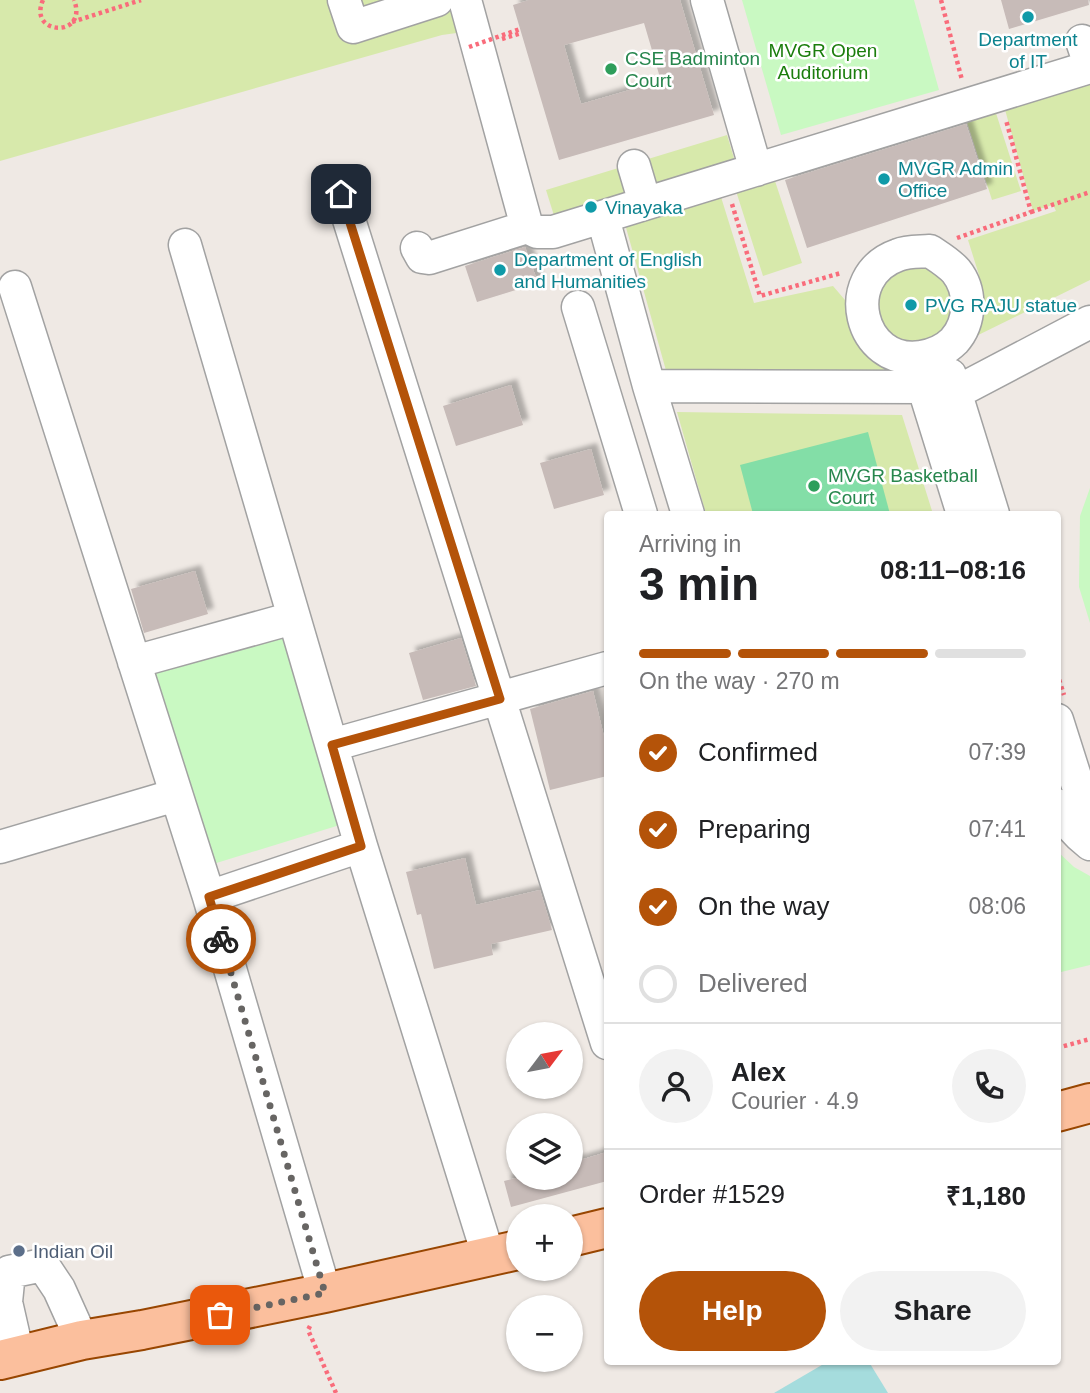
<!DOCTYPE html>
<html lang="en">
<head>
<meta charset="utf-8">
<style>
	body { margin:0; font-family:Arial,sans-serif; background:#f2f2f2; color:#202124; height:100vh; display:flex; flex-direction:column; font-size:26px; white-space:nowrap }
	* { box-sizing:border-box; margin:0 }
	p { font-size:23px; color:#757577 }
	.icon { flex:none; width:38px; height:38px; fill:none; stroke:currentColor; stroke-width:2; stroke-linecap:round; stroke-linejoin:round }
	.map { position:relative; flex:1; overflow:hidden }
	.drawer { position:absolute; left:604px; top:511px; width:457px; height:854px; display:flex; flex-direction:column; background:#fff; border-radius:7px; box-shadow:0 2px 5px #0004 }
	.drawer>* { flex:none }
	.needle { width:46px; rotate:58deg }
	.fabs { position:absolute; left:506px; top:1022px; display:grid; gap:14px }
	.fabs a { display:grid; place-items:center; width:77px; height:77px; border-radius:50%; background:#fff; box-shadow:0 2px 5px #0004; font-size:35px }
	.pin { position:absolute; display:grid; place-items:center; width:60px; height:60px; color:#fff; margin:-30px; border-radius:14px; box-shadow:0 4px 10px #0006 }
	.courier { position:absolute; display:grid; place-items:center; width:70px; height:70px; margin:-35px; border:5px solid #b45309; border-radius:50%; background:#fff; color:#222; box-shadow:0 2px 9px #0007 }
	.overview em { font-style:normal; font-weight:600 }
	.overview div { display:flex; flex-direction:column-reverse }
	.overview { display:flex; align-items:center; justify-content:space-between; height:119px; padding:0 35px }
	h1 { font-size:46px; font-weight:600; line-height:52px }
	.bar { display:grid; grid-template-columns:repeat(4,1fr); gap:10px 7px; align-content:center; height:84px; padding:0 35px }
	.bar i { height:9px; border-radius:5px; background:#e0e0e0 }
	.bar .on { background:#b45309 }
	.bar p { grid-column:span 4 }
	.line { display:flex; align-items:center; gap:18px; padding:0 35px; border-top:2px solid #e0e0e0 }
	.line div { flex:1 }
	.round { display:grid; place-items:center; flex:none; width:74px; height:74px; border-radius:37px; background:#f2f2f2 }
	ol { padding:0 35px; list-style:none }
	li { display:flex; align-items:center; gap:21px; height:77px }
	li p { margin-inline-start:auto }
	li .icon { padding:7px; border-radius:50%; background:#b45309; color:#fff; stroke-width:4 }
	li:last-child { color:#757577 }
	li i { width:38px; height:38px; border:4px solid #e0e0e0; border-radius:50% }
	.button { display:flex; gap:14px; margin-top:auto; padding:14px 35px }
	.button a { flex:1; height:80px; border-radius:42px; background:#b45309; color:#fff; font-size:28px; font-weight:600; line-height:80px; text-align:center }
	.button a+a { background:#f2f2f2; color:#202124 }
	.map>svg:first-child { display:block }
	.grass { fill:#d7e9ab }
	.park { fill:#c9f9c2 }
	.pitch { fill:#83dea7 }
	.water { fill:#a5dcdd }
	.building { fill:#c7bbb8; fill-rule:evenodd; filter:url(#shadow) }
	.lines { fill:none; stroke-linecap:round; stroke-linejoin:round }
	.minor-casing { stroke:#a2a2a2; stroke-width:35 }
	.major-casing { stroke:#984601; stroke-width:42 }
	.path { stroke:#f96c7b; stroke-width:4.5; stroke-dasharray:3.5 3.5; stroke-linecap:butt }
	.minor { stroke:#fff; stroke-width:32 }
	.major { stroke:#fbbf9d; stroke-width:38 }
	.path-bridge { stroke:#f96c7b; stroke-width:4.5; stroke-dasharray:3.5 3.5; stroke-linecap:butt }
	.done { stroke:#676563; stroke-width:7; stroke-dasharray:0 12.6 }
	.route { stroke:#b45309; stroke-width:9 }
	.culture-dot { fill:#0f9aa8; stroke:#fff; stroke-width:2.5 }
	.leisure-dot { fill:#2e9e5b; stroke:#fff; stroke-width:2.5 }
	.service-dot { fill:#5c6f8a; stroke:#fff; stroke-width:2.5 }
	.labels { text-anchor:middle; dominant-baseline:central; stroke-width:5; stroke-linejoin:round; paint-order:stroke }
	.culture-label { font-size:19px; fill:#0d838f; stroke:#fff; text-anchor:start }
	.park-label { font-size:19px; fill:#1b7d0c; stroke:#fff }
	.leisure-label { font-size:19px; fill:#27864d; stroke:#fff; text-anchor:start }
	.service-label { font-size:19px; fill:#4e5e75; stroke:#fff; text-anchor:start }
</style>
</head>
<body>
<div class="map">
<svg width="1090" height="1393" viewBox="0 0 1090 1393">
	<defs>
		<filter id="shadow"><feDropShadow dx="6" dy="-6" stdDeviation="2" flood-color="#0004"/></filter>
	</defs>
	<rect width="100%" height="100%" fill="#efe9e4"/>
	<!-- grass -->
	<path class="grass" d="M0,0H455L464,32L442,35L0,161Z
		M1090,81V280L964,342L979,275L968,240L1056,211L1053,205L1033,211L1004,106Z
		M995,110L1021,191L992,200L966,119Z
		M727,135L737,168L556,222L546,190Z
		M774,178L802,263L763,276L736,191Z
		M721,197L754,303L833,286L845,300L859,330L886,355L905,382L667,374L625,224Z
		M909,262L936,269L953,292L952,318L936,339L911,346L878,327L875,286Z
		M677,412L902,415L933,514H706Z"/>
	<!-- park -->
	<path class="park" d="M742,0H914L939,90L781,135Z
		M1090,488V623L1079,587L1080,516Z
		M284,630L343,824L210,865L150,670Z
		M1057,851L1074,867L1090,876V965L1057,973Z"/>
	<!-- pitch -->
	<path class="pitch" d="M868,432L890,514H753L740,465Z"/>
	<!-- water -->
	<path class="water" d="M827,1362H869L888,1393H774Z"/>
	<!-- building -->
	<path class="building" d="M529,0H680L714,115L559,160L513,5ZM644,23L661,81L581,104L564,45Z
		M1001,0H1088L1089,5L1009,29Z
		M966,124L987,189L807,248L785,180Z
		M525,247L538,283L477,302L465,266Z
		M511,385L523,425L456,446L443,406Z
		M591,449L604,495L554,509L540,463Z
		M195,571L208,614L144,633L131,589Z
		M461,638L476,686L423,700L409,653Z
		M593,691L607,749V776L550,790L530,709Z
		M465,858L476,905L540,890L552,930L491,944L493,955L434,969L421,914L417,915L406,872Z
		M607,1152V1181L511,1207L504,1181L516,1178H570V1163Z"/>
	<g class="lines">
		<!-- minor casing -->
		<g class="minor-casing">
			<path id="minor" d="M344,0L353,27L437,0
				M465,0L527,227
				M707,0L756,170
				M1082,41L1090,65
				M634,166L645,203
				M341,194L607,1043
				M603,218L649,386L924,387L955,393L1090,322
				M185,245L361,846L489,1258
				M417,248L422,257L429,258L527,227L537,232H553L1090,67
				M930,251C939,257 949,263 956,271C972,291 971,322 954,341C945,350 933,355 921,357C859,366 838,276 898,255C908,251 920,252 930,251Z
				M15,287L209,897L325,1293
				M578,307L641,514
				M918,369L963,514
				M950,375L993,514
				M649,386L688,514
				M134,662L293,618
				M1057,720L1077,783L1090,807
				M332,745L607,668
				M1057,805C1065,820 1077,834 1090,844
				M0,847L176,795
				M209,897L361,846
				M18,1355L6,1302L9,1272L43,1265L59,1289L82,1340"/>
		</g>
		<!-- major casing -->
		<g class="major-casing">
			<path id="major" d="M1057,1112L1090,1103
				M570,1237L607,1228
				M0,1360L82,1340L142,1330L325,1293L518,1250"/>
		</g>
		<!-- path -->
		<path class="path" d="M43,0C27,36 89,38 74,0
			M941,0L962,80
			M72,22L141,0
			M502,39L521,33
			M732,204L760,296L841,273
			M1031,212L1090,192
			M957,238L1031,212L1006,120
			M1057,673L1064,695
			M1057,1048L1090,1039
			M310,1326L308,1330L336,1393"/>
		<!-- minor -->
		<use href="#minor" class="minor"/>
		<!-- major -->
		<use href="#major" class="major"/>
		<!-- path-bridge -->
		<path class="path-bridge" d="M469,47L520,29"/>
	</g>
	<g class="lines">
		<!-- done -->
		<path class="done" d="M220,1315L325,1293L221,939"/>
		<!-- route -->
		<path class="route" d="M221,939L209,897L361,846L332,745L500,699L341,194"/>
	</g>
	<!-- markers -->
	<g class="culture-dot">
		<circle cx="1028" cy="17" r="7"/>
		<circle cx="884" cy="179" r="7"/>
		<circle cx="591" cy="207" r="7"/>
		<circle cx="500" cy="270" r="7"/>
		<circle cx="911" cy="305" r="7"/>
	</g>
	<g class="leisure-dot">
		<circle cx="611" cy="69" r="7"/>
		<circle cx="814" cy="486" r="7"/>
	</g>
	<circle class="service-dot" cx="19" cy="1251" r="7"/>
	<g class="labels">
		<!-- culture labels -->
		<g class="culture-label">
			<text x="1028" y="39" text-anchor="middle">Department<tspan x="1028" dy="22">of IT</tspan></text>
			<text x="898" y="168">MVGR Admin<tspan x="898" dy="22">Office</tspan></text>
			<text x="605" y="207">Vinayaka</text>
			<text x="514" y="259">Department of English<tspan x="514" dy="22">and Humanities</tspan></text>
			<text x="925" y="305">PVG RAJU statue</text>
		</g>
		<!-- park labels -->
		<g class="park-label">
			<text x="823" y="50">MVGR Open<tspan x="823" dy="22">Auditorium</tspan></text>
		</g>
		<!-- leisure labels -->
		<g class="leisure-label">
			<text x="625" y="58">CSE Badminton<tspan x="625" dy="22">Court</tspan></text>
			<text x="828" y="475">MVGR Basketball<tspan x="828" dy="22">Court</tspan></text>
		</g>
		<!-- service labels -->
		<g class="service-label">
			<text x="33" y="1251">Indian Oil</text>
		</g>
	</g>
</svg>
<div class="fabs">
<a><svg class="needle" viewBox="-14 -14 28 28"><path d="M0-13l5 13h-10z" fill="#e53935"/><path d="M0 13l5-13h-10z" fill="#757577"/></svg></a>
<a><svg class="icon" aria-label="layers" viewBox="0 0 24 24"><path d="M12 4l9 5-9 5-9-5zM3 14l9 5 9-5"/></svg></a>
<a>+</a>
<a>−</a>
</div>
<div class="pin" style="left:220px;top:1315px;background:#ea580c"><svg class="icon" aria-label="bag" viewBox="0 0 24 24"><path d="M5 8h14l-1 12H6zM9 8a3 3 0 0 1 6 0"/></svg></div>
<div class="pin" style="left:341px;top:194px;background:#1f2937"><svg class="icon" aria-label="home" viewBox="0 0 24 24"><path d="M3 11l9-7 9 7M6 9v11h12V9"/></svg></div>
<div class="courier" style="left:221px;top:939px"><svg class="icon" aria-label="bike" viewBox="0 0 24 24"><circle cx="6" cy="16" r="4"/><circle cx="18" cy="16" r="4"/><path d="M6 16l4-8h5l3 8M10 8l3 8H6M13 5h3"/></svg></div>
<section class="drawer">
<div class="overview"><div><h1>3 min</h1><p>Arriving in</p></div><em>08:11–08:16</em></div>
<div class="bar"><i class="on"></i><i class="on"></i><i class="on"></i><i></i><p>On the way · 270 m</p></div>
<ol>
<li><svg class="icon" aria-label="check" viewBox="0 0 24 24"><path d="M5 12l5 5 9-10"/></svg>Confirmed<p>07:39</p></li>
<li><svg class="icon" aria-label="check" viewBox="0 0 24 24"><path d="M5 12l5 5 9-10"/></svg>Preparing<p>07:41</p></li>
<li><svg class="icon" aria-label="check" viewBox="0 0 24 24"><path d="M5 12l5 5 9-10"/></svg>On the way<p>08:06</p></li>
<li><i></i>Delivered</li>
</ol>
<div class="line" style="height:126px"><a class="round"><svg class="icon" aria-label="person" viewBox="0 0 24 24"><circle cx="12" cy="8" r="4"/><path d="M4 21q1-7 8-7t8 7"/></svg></a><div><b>Alex</b><p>Courier · 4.9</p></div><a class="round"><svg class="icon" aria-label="phone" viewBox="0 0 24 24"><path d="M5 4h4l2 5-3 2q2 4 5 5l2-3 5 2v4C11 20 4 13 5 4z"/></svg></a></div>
<div class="line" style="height:91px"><div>Order #1529</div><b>₹1,180</b></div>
<div class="button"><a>Help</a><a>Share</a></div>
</section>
</div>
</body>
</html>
